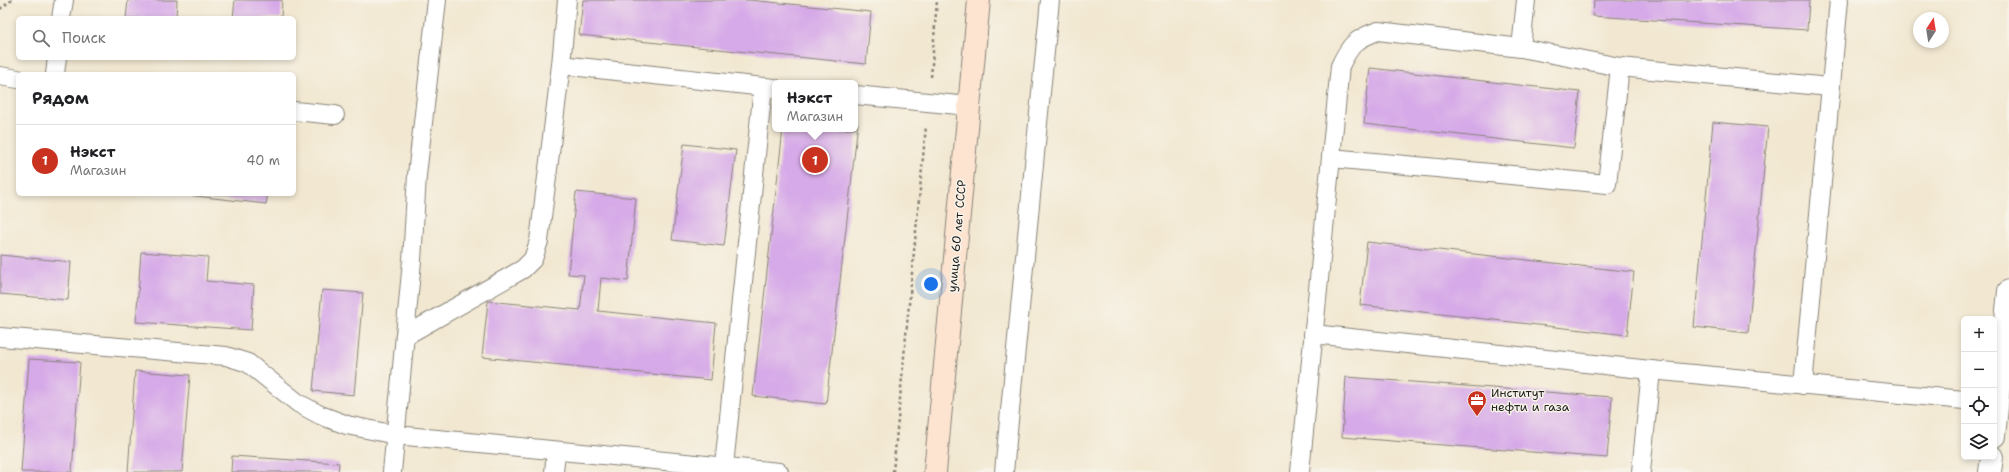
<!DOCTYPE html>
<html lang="ru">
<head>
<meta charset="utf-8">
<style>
  :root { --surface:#fff; --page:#f6f6f6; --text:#202124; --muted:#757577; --line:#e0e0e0; --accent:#c8321e }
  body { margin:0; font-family:"Shantell Sans",sans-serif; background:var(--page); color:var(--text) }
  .controls { position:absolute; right:12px; bottom:12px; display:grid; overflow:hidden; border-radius:6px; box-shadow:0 2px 6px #0003 }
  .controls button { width:36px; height:36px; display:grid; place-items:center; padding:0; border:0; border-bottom:1px solid var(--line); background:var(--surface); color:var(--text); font:20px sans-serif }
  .compass { position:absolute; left:1913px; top:12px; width:36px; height:36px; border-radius:50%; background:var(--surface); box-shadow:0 2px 6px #0003; rotate:12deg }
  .you { position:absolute; left:931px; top:284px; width:14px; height:14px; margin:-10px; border:3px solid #fff; border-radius:50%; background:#1a73e8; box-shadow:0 0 0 6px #1a73e833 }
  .badge { display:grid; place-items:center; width:26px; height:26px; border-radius:50%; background:var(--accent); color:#fff; font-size:13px; font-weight:700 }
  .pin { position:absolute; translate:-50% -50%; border:2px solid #fff; box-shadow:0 1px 4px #0006 }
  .popup { position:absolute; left:772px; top:80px; width:86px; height:52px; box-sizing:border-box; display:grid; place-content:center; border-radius:6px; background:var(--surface); filter:drop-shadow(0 1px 3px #0005); font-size:13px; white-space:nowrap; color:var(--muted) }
  .popup b { font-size:15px; color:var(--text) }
  .popup::after { content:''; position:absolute; left:50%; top:100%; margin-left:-8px; border:8px solid transparent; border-top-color:var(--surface) }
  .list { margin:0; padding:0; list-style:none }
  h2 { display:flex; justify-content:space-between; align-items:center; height:52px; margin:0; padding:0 16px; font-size:17px }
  h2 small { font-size:13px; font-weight:400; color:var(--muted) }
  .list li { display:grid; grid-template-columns:26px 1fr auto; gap:12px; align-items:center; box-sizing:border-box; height:72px; padding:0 16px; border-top:1px solid var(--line) }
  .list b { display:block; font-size:15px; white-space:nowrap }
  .list p { margin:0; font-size:13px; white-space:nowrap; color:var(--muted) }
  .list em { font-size:13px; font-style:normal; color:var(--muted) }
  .icon { flex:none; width:22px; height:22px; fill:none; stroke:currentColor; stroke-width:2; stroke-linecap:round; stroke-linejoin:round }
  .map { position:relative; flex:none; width:2009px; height:472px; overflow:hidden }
  .search { position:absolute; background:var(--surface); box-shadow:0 2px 6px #0003; left:16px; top:16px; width:280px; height:44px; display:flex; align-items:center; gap:10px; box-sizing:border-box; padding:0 14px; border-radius:6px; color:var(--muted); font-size:15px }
  .panel { position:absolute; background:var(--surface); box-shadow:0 2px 6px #0003; left:16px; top:72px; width:280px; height:124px; border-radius:6px }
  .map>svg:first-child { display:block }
</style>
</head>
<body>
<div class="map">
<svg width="2009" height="472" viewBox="0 0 2009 472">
  <rect width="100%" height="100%" fill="#f7f3e8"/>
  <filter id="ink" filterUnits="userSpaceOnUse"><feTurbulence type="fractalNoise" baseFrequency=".025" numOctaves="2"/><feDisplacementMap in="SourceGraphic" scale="8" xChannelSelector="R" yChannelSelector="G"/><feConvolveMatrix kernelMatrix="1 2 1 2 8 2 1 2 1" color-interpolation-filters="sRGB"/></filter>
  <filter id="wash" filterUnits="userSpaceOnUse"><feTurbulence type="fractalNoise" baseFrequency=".012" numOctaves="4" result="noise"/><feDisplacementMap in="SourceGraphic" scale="16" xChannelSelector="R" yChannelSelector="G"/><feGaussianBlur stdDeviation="0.9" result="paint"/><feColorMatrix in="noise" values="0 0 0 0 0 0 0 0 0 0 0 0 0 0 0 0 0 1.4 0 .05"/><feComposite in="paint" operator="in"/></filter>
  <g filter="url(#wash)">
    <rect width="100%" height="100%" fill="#f2e8d2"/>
    <g id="blocks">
      <!-- building -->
      <g fill="#d6a9e8">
        <polygon points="128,0 177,0 176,18 126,18"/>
        <polygon points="235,0 282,0 281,18 233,18"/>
        <polygon points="583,0 749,0 871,12 866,64 579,35"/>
        <polygon points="1594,0 1809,0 1807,30 1593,16"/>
        <polygon points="1370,68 1580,92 1574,148 1364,124"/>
        <polygon points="1713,122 1768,127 1748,333 1694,327"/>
        <polygon points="855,123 858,123 826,404 753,396 783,129 855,129"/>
        <polygon points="684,144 736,150 724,246 672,240"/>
        <polygon points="576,192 636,198 628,281 601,278 598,311 716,323 711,380 482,357 488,301 580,310 584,275 568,274"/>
        <polygon points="178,194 268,194 266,204"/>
        <polygon points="1367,242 1634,272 1627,335 1360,305"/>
        <polygon points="141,252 208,257 206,281 254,285 251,330 136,322"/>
        <polygon points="0,255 71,262 68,300 0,294"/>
        <polygon points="322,290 363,293 354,395 313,391"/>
        <polygon points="29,359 80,362 72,472 21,472"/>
        <polygon points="135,371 190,375 182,472 128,472"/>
        <polygon points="1346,377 1612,397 1607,458 1342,437"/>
        <polygon points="232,456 339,463 338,472 231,472"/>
      </g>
    </g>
  </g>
  <g filter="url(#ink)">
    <use href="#blocks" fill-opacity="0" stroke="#878277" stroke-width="1"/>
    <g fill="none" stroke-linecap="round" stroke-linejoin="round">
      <defs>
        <g id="lane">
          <polyline points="567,0 561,65 774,88"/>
          <polyline points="61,18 64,0"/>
          <polyline points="1521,48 1526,0"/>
          <polyline points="55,74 57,58"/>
          <polyline points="0,76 18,79"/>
          <polyline points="855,95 969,106"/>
          <polyline points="294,111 335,115"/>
          <polyline points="1331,158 1607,184 1620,67"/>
          <polyline points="1313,334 1651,370 1964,400"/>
          <polyline points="405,336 523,269 533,259 539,241 561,65"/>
          <polyline points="0,337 226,356 248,363 298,403 320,415 347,425 396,435 779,472"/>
          <polyline points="1803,385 1839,0"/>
          <polyline points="724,466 763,87"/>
          <polyline points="392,472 412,261 417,175 437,0"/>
          <polyline points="554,472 556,451"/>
          <polyline points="1004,472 1050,0"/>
          <path d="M1300,472L1340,66C1350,45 1355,39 1378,31L1521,48L1620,67L1830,87"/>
          <polyline points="1641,472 1651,370"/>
        </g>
        <g id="street">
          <polyline points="1994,436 2009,291"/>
          <polyline points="1990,472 1992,457"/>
        </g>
        <polyline id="secondary" points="935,472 979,0"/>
      </defs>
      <!-- lane casing -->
      <use href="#lane" stroke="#878277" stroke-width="20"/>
      <!-- street casing -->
      <use href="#street" stroke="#878277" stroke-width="24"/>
      <!-- secondary casing -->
      <use href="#secondary" stroke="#878277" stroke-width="24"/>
      <!-- path -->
      <g stroke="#878277" stroke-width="2.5" stroke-dasharray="3 3" stroke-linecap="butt">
        <polyline points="0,9 12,0"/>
        <polyline points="931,77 937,0"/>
        <polyline points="893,472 926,126"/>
      </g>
      <!-- lane -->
      <use href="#lane" stroke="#fff" stroke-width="18"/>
      <!-- street -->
      <use href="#street" stroke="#fff" stroke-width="22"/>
      <!-- secondary -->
      <use href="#secondary" stroke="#fde4d1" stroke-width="22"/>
    </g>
  </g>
  <!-- icons -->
  <defs>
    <symbol id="office-pin" viewBox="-11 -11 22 30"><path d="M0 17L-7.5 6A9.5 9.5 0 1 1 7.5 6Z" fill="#c8321e" stroke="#f7f3e8"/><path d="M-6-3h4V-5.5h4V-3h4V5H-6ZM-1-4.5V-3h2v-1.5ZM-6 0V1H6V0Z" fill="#fff"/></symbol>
  </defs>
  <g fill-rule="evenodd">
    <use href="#office-pin" x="1466" y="389" width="22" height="30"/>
  </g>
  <g text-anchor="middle" stroke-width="3" stroke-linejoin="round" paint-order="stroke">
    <!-- street labels -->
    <g font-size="12" fill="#1c1c1c" stroke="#f7f3e8">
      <text transform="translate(957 236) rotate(-85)" y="4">улица 60 лет СССР</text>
    </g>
    <!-- poi labels -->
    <g font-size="12" fill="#1c1c1c" stroke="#f7f3e8" text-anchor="start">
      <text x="1491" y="397">Институт<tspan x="1491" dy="14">нефти и газа</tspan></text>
    </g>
  </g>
</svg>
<div class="controls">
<button>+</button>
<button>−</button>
<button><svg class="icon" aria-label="locate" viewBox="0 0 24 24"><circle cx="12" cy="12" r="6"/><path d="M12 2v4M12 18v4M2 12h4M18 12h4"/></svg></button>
<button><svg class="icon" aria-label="layers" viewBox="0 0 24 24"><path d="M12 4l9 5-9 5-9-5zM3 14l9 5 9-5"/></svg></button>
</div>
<svg class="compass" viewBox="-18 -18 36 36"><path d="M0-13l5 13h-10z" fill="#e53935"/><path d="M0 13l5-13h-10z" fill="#757577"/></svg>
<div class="you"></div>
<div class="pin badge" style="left:815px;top:160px">1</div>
<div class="popup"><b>Нэкст</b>Магазин</div>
<div class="search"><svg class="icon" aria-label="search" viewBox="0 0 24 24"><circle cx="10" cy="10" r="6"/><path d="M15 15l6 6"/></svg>Поиск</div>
<section class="panel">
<h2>Рядом<small></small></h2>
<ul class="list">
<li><span class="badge">1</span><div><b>Нэкст</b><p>Магазин</p></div><em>40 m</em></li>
</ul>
</section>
</div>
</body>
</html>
